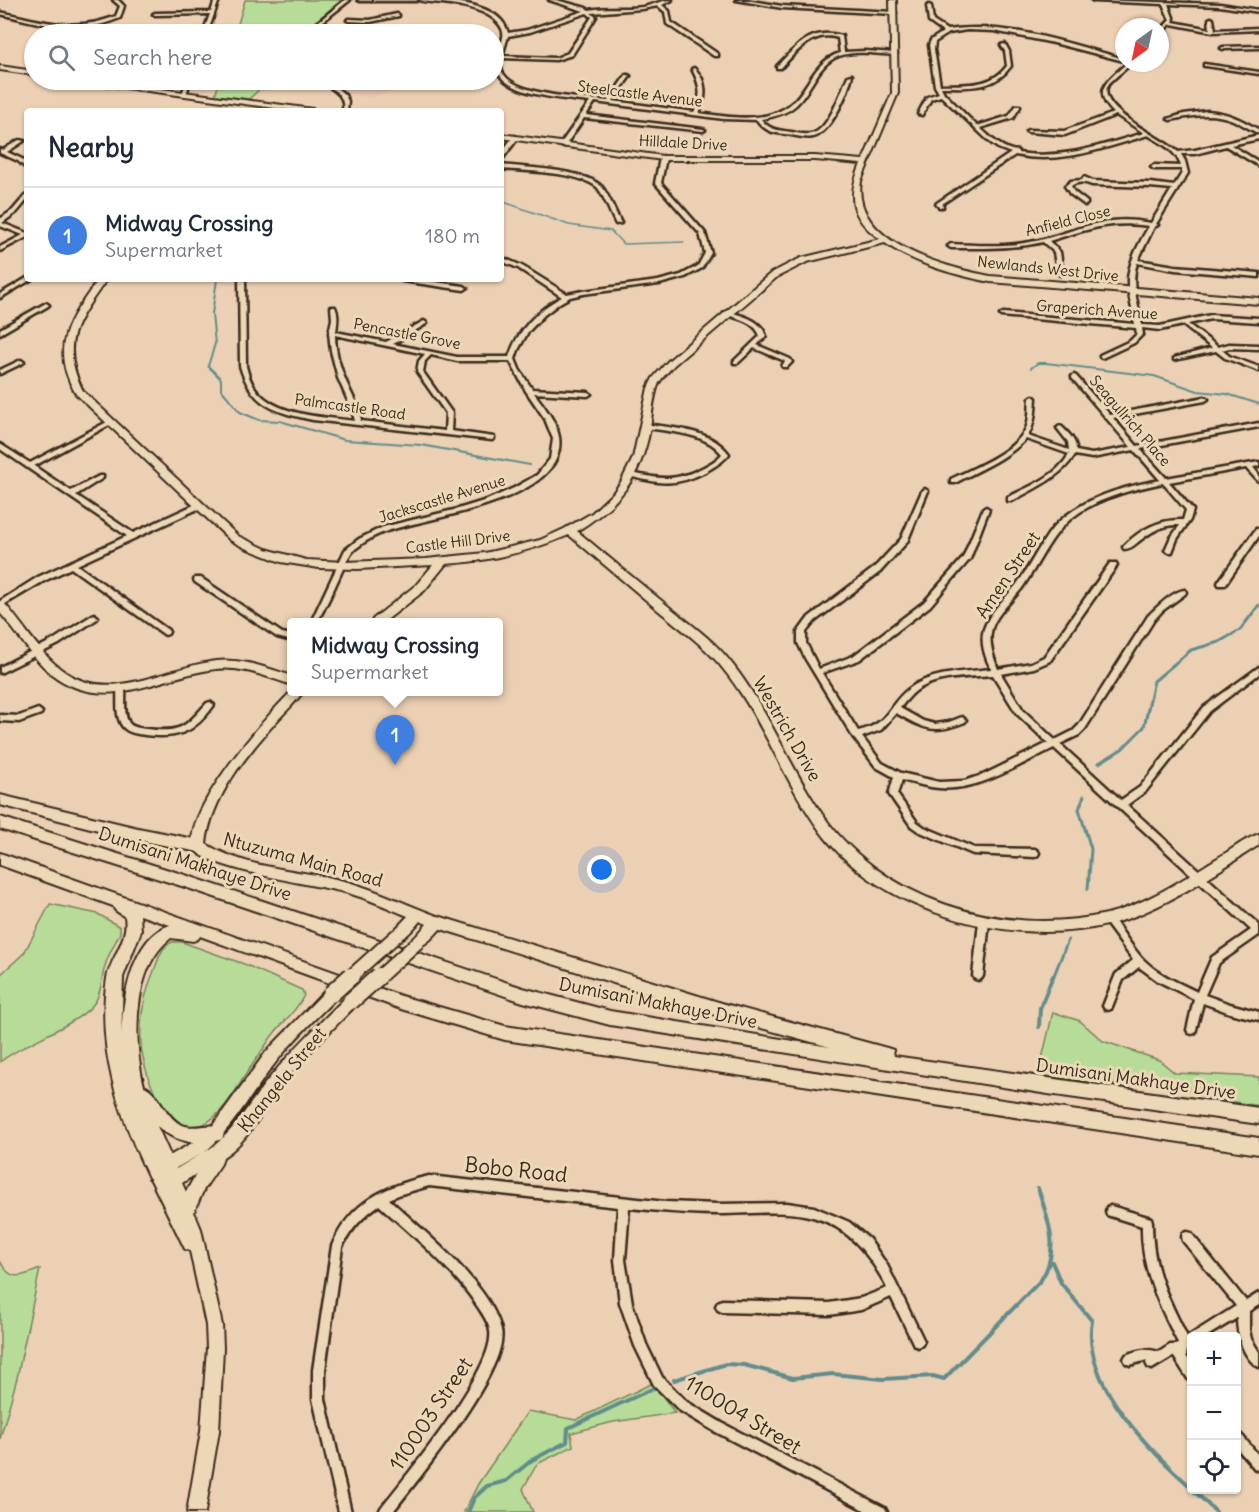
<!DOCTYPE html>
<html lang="en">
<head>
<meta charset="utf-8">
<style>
  :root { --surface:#fff; --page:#f2f2f3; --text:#1f2937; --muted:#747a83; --line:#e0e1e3; --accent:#ea580c }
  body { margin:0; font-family:Delius,sans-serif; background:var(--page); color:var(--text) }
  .controls { position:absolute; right:18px; bottom:18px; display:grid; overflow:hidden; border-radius:6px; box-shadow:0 2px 4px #0004 }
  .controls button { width:54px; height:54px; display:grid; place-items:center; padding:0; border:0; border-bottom:2px solid var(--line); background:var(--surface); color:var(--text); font:30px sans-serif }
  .compass { position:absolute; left:1115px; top:18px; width:54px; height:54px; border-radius:50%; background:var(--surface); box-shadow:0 2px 4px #0004; rotate:213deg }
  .you { position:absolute; left:602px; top:870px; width:21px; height:21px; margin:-15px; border:4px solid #fff; border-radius:50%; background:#1a73e8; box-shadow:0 0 0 9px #1a73e833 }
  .badge { display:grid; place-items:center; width:39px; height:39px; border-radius:50%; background:var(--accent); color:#fff; font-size:20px; font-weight:700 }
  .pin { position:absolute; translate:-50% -50px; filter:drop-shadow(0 2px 3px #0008) }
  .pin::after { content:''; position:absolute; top:32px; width:21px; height:18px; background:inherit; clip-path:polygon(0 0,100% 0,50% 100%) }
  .popup { position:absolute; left:287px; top:618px; width:216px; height:78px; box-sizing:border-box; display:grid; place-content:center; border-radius:6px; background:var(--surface); filter:drop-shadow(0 2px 4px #0005); font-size:20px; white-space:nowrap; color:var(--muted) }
  .popup b { font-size:22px; color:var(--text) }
  .popup::after { content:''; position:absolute; left:50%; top:100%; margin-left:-12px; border:12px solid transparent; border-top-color:var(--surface) }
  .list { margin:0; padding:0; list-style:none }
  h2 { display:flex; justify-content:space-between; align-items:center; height:78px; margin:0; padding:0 24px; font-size:26px }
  h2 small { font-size:20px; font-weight:400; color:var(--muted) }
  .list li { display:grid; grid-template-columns:39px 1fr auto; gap:18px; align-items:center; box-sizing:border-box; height:96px; padding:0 24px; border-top:2px solid var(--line) }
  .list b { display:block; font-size:22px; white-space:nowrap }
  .list p { margin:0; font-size:20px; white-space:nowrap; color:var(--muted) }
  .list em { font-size:20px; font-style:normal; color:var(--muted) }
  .icon { flex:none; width:33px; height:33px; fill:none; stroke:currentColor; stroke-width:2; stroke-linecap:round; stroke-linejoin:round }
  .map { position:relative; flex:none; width:1259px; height:1512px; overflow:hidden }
  .search { position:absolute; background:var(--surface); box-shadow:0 2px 4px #0004; left:24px; top:24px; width:480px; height:66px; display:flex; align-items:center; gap:15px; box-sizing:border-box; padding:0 21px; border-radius:33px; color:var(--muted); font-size:22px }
  .panel { position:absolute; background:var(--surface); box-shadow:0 2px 4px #0004; left:24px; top:108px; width:480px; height:174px; border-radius:6px }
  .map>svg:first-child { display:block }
</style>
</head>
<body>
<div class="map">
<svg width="1259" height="1512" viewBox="0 0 1259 1512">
  <rect width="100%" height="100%" fill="#ecd0b4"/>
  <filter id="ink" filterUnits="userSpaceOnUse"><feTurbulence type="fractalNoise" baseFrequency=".0167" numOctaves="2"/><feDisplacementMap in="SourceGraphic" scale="12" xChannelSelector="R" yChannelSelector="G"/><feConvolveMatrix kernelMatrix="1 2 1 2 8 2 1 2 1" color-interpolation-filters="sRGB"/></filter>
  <g filter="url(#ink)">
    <!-- built -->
    <polygon fill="#ebc6b2" points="329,80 428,80 371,98 349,94"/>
    <!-- green -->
    <g fill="#b6dc98" stroke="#78835b" stroke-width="1.5">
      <polygon points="245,0 342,0 300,34 235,34"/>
      <polygon points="220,80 296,80 271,89 261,88 249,99 215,95"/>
      <path d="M50,904L98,914L120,927V933C115,943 108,955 105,966C101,979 102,992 95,1002C81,1024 24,1042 0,1062V975L24,953Z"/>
      <path d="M172,942H182L244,964L302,990L304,995C298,1009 286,1019 276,1031C267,1042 259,1056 250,1068C237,1087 225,1113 204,1124C167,1144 142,1070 141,1043C139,1017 145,992 155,968C159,958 161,947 172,942Z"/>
      <polygon points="1053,1012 1080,1021 1103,1041 1159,1060 1175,1073 1259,1077 1259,1106 1216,1099 1172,1085 1144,1082 1108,1085 1043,1076 1042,1059"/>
      <path d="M0,1261C11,1282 20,1277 40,1269L17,1378L0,1439Z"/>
      <polygon points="653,1383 675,1413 613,1422 571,1433 573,1446 537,1464 523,1489 533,1512 464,1512 478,1484 528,1411 576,1420"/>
    </g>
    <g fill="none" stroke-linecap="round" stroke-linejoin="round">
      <!-- stream-far3 -->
      <polyline stroke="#628c8b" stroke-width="1.5" points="501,201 569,225 611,231 623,244 684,242"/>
      <!-- stream-far2 -->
      <g stroke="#628c8b" stroke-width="2">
        <polyline points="217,279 212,314 215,344 208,366 221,379 221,389 240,412 259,420 280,421 345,440 421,445 530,465"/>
        <polyline points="1031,368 1038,363 1046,363 1154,376 1198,391 1227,394 1259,404"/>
      </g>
      <!-- stream-far1 -->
      <g stroke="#628c8b" stroke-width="3">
        <polyline points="1099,763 1122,749 1144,727 1154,681 1191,650 1219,642 1240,630 1259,605"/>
        <polyline points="1084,796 1079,809 1091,849 1088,889"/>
        <polyline points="1053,978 1068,940"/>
      </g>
      <!-- stream -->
      <g stroke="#628c8b" stroke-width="4">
        <polyline points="1039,1027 1040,1008 1053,976"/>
        <path d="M1052,1262L1061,1283L1092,1321C1081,1383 1150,1451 1192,1488"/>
        <path d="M674,1380L726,1364L744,1365L793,1378L833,1374L883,1379L933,1376L944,1379L1041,1280C1061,1249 1048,1220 1038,1188"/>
        <polyline points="1193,1490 1216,1512"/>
        <polyline points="468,1512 474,1498 487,1486 506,1481 532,1460 567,1442 568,1428 654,1388"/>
      </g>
      <defs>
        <g id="street">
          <path d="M113,0H118L124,6L120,18C77,36 43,24 0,14V12C41,21 75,33 116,16L120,6Z"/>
          <polygon points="215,0 219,0 207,34 170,34 172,33 203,33 210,14 155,15 153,14 155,13 211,12"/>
          <polygon points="345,0 350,0 307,34 303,34"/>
          <polygon points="358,0 418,0 416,1 360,1"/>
          <path d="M419,0C443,0 490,2 504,24C506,27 507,30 508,33L527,30L584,11L549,0H556L586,8L589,10C607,7 625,9 643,7C653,5 662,0 672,0L662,5L669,11L671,22L718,54V56H714L667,24L665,12L658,6L642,9L591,13L596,17L572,55L556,60L501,58C500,65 500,71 505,76C521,96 584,98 608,101L626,75H628L630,76L613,101L694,112C703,96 700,84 692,69L694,68C707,80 707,97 699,113C728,117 769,125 793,102C798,97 803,90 807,84C815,71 824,58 840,53L838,38C813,30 796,52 781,68H777V66C797,46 811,27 842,36L844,52L865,51L895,53L897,54L895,55C877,54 856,50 839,56C817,64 812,90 796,105C786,114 774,117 761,119C769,130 778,130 791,132C798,133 807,136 814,133C830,127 841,91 848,76L852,75C849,91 831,133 813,137C804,139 794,135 785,134C772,133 764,130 757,120L724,119L595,102L586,115L703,129L705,130L703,131L584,118L565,146L563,147L560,145L590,102C567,99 493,96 496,61C497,44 513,35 494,19C480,8 459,5 442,3C434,2 426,2 419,0ZM587,13L592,17L568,53L556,58L502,56L508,36L530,32Z"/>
          <polygon points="736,0 746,0 782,6 894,12 896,13 894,14 782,8"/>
          <polygon points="1092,0 1220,4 1259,10 1259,12 1220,6 1168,4 1174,20 1173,22 1210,29 1209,19 1211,18 1213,19 1215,30 1259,28 1259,30 1213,32 1171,24 1160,35 1160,31 1170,20 1163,4 1094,1"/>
          <path d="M929,5L931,6L933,21L947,30C1006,21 1067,43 1124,59V61L1054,43L994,31L967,30L949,33L935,42L934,50L940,85C964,84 991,88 1007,66L1005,51L1001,45L1005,44L1009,51L1011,66C993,91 968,87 941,87L944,93L977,126L1009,116L1016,106H1020V107L1013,118L980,128C991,138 1003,150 1018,151V153C1063,160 1102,145 1144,133L1116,115L1065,135L1028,132L1026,131L1028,130L1064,131L1114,113C1090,90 1110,79 1127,63H1132C1127,68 1111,80 1108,85C1095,110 1164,138 1178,152L1195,150L1259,135V139L1231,145L1259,162V166L1226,146L1195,154H1181L1185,161L1188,173L1156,224L1158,225L1154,227L1138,260L1175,266L1259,273V277L1175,270L1137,263C1130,283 1138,304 1142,325L1160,326L1211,315L1259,318V322L1211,319L1188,324L1218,347L1229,344L1259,345V349L1229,348L1222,350L1229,356L1259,367V371L1225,358L1216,351L1174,360V358L1212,348L1183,325L1160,330L1142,328L1143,334L1134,343L1102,358L1100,357V355L1130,341L1137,334L1136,328L1001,316L1000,315L1003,313L1135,324C1133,309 1127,293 1128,278C1130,259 1140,242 1149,226C1110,220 1085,230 1049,241L1060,252L1063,273L1060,275L1057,273L1054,252L1043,242C1013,249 982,248 951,248L948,246L951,244C977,245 1004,247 1030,242C1055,238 1079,226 1105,222C1121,219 1136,220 1151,223L1172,189L1150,187L1092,185C1085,182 1077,181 1071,186L1074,192L1087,202V204L1085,205L1070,194L1065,186L1071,181L1082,180L1084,177L1093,181L1150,183L1174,186L1182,173V169H1154L1151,167L1154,165L1181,166C1176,150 1161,143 1148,135C1104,148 1061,165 1015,155L942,204L943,207H939L936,204L937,203L1011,153L998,148L991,143L941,96L931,99L922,115L918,114L927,97L939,93L935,86L929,45L931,40L943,32L929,22L927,6Z"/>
          <polygon points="397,14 399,15 399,16 370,22 349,21 347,20 349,19 370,20"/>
          <polygon points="1259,46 1259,48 1223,49 1221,48 1223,47"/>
          <polygon points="1204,64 1259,72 1259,74 1206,66 1204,66"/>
          <polygon points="187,80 191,80 186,94 184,95 182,94"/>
          <path d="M320,80H324L337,88L345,95L348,101L347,111H343C346,93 331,89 320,80Z"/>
          <path d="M1207,111C1227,112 1242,120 1259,130V134C1250,129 1242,124 1233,120C1212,111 1191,116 1170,120L1168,119L1184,114Z"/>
          <polygon points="515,136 518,138 503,158 501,159 501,153 513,137"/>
          <polygon points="19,140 24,141 7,152 22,159 27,164 27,169 18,161 0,153 0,149 3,150"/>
          <path d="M663,156L666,158L661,183L705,233L711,253L702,268L685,277L659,284L583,294L570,297L561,302L544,315L528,332L518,350L515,359L519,369L532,389L588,392L591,394L588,396L534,393C544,406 556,421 559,437C569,501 428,517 387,531C375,535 364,542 355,549C348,555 345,565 341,573C334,589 326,606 317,622H311L345,550L359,539L383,527L458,509L487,500L514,488L537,475L550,459L553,439L545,419L526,391L510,361H457L431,355L425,361L423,372L452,413L451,431L494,437V439L492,440L313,420C275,412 252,406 240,366L239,279H245L246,366C248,374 250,381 255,388C274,416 324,417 355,421L352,410L338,378L331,351L329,333L332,319L331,307H335C339,315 337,323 336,332L386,342L424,321L427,323L426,324L393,344L457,357H509C517,331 538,309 562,297L518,268L501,261V257L522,266L567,294L583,291L658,281L681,275L698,266L705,253L700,234L655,183L660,158ZM335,335L425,354L419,361L417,372L446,413L445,431L361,421C360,408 353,398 348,386C341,371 335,352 335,335Z"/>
          <path d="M501,165C525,168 584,169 601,186C607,191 616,214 621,223L616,224C611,215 603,193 597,187C579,172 524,171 501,169Z"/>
          <polygon points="27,195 27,200 17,212 2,223 27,233 27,237 0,251 0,247 23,235 0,226 0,219 13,210 25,196"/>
          <polygon points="27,278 27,279 32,279 0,298 0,294"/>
          <polygon points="399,279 414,279 464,286 467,288 464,290 402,281"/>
          <polygon points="46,303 49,305 48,306 0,334 0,329"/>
          <path d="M727,311C742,316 761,319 766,336L757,345L790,359L792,362L787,367H783L782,366L785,361L754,348L738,363H734V361L760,336C755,321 738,319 725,314L724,313Z"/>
          <polygon points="21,360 24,362 23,363 0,374 0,370"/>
          <path d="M1074,375L1076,376L1110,415L1205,397L1208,399L1205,401L1113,418L1137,446L1259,423V427L1140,449L1166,478L1259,462V466L1253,467L1259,475V481L1257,480L1246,468L1169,482L1193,510L1190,520L1177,539L1172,552H1169L1165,550L1170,539L1180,525C1165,524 1153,530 1142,539C1136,543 1132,549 1124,549L1123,547C1139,530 1159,519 1183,520L1186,510L1163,483C1135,489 1104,496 1080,512C1051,531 1042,560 1022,588C1012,601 997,613 992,628C988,642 993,656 998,669L1031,663L1044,657L1110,563H1116L1117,565L1116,567L1050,661L1034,668L1001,674L1023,710L1055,740L1073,731L1079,725L1148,616C1156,608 1174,590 1185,590L1186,592L1185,594L1162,611L1154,620L1085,729L1079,735L1060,744L1121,800L1140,787L1204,707L1259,667V674L1210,711L1146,791L1127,805L1259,925V935L1219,963L1205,995L1230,1004L1259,1012V1020L1230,1013L1203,1003L1195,1033L1192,1034L1189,1033L1187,1030L1194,999L1158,981L1139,967L1123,980L1111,1009L1108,1010L1105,1009L1103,1006L1116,974L1133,960L1105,922L1103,919L1105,916L1108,915L1111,916C1121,929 1129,943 1140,956C1155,973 1177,982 1197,992L1212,957L1251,930L1054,748C1020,764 978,792 939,788C927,787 914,783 902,780L897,794L917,822L924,827L974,848L1035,849L1038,851L1039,853L1038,855L1035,857L973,854L918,831L911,826L889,794L894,777L876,767L853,737L805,658L798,643V632L809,617L874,568L901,539L922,491L925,489L928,491L907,542L880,572L815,621L806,632V643L819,669L853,656L924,602L963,558L983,509L986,507L989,509L970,559L930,606L859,660L822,673L858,731C891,724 887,704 910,688C932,672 965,672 991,669C985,657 980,642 984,629C990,611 1006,598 1017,584C1030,566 1039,546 1052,529C1078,499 1122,487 1160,480L1134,450L1092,458L1075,455C1060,478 1035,488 1012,501H1008V497C1028,487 1058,476 1069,454L1026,439C1007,459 979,470 955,483H951V479C973,468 1018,451 1027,426C1030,417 1029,407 1030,398L1033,396L1036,398C1035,412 1035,423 1028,436L1069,450L1068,442L1057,428L1060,426L1062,427C1069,434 1077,441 1076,451L1092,454L1131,447L1072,378V376ZM993,675L1017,714L1048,743L985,774L964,781L939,782L901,773L882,763L862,737L881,730L896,713C925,729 933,735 965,722L966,720L962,717L949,722L935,724L923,721L900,708C905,702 910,695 917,690C938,676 969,677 993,675Z"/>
          <polygon points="109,421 111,422 111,424 34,466 71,491 99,476 103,476 103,478 76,495 133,533 196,504 200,504 200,508 77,565 168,630 169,632 168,634 165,635 71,568 44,581 0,607 0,601 38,577 127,536 0,449 0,444 30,463"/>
          <path d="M644,424C672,428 711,429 729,454C723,462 715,466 707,471C676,487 661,484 629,476L628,475L631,473C661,479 674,482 702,468C710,464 717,460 722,454C706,432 667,432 642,427V425Z"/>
          <polygon points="1256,529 1259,529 1259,536 1225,585 1219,585 1218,583 1219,581"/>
          <polygon points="195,578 201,578 282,633 292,635 292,641 277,637 195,582 194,580"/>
          <polygon points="94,614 98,617 97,619 59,644 0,673 0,667 53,640"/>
          <path d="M121,687L125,690C126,700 123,714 129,723C133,728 140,728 146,729C181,733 184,728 207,703L210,702L214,705C194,733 178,739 145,735C138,734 128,733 123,727C115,717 118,702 117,690Z"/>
          <polygon points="38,709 42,712 41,714 19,722 0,721 0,715 19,716"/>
          <polygon points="984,918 987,919 989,922 983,976 981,979 978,980 975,979 973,976 979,922 981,919"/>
          <path d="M429,1176L666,1202L717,1204L787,1203L814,1207L849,1222L869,1239L887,1265L922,1337L924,1341L922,1345L918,1347L914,1345L891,1297L861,1310L829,1315L722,1312L718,1310L716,1306L718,1302L722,1300L829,1303L861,1298L887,1288C871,1256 849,1227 813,1217C784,1209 751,1214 721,1214C690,1214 659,1211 629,1208L625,1260L632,1303L646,1344L662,1377L687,1402L722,1423L885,1508L887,1512H868L714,1431L679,1410L654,1385L635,1346L620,1303L615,1260L618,1207L429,1186L401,1194L389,1199C422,1230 492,1286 501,1330C510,1369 418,1479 393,1512H379L381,1508C406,1476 496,1369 490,1331C489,1324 484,1316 480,1310C454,1269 415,1238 379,1205C363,1216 351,1229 342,1247L325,1370V1399L351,1512H339L313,1399V1370L332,1246C350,1202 385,1186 429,1176Z"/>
          <path d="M1111,1206L1151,1218L1152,1222C1152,1270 1167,1295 1187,1337L1236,1306L1183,1241L1182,1237L1183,1233L1187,1232L1191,1233L1246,1301L1259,1293V1305L1249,1311V1330L1251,1339L1259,1352V1367C1243,1359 1237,1334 1237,1318L1207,1336H1192V1347L1187,1350L1186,1356L1192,1364V1381L1188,1379L1174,1357H1172L1152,1369L1148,1367L1146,1363L1147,1360L1130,1365L1126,1363L1124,1359L1126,1355C1139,1350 1145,1348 1159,1352L1170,1345H1177L1178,1343C1159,1304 1141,1270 1142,1226L1107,1215L1106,1211L1107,1207Z"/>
          <polygon points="1236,1431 1240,1433 1259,1456 1259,1471 1255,1469 1236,1447"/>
        </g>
        <g id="secondary">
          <path d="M890,0H896L898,93L861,181C851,243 944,267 990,276L1259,298V304L990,282C952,274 917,265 885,243L807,262L777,277L674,365C669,371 663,376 659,383C653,396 652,414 650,429C640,479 620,504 577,531C607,556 637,581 668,606C689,623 712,639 729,660C766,705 786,760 818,808C878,900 1001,938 1107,914C1146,904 1182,880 1216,859C1230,851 1244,839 1259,834V845C1211,875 1163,911 1107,925C1011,948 880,913 820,831C782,779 762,715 720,665C702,644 680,628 659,611C629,586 599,560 569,535C529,552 489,561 446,564L424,591L384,622H372L373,619L416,585L433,565L358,569L319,568L281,562L245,548L230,540L76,394C48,347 70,318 99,279H107C79,319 58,341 83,391L238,536L266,549L306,560L345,562L426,559L485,553L540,540L564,529L592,513L613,493L621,482L633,458L648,388L653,378L668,361L771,273L801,258L880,239C850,218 847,196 861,164L815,160H663L501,138V134L663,156H815L863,160L892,93Z"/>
          <polygon points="0,66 34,71 34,75 0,70"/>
          <polygon points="78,80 93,80 313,109 317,111 297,111 81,82"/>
          <path d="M0,602L4,603C24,625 40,655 65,672C112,704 166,667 216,661C242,658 267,668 292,676V685C267,677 243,666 216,669C162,675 109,713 57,678C34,662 19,634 0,613Z"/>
          <path d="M292,691L303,692C295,703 284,713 275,723C245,757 211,798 206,844C248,870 301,869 348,882C380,891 411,907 443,918L445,922L443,926C435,934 425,949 413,946L411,942L427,924L420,921C413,929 403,943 392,939L390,935L408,916C388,908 369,899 348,893C325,886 198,869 193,846C184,810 266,716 292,691Z"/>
          <path d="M331,988L336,990L338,994L336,998C315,1019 294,1039 276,1062C252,1092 234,1127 205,1152C236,1133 249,1102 272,1075C295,1047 321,1022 346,997L351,995L356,997L358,1001L356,1005C330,1032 303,1057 281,1086C262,1110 249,1141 223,1157L221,1164L204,1189L194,1212L201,1229L222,1325L223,1348L219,1431L205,1512H187L201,1431L207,1348L206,1325L190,1251L185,1249L147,1172L150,1167L194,1142L211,1128L266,1052L326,990ZM203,1153L176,1169V1168ZM196,1174L186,1192L182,1183Z"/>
        </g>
        <g id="primary">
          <polygon points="0,795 138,828 199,840 204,842 206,846 204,850 199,852 138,840 0,805"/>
          <polygon points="0,817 188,876 523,988 610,1011 830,1047 725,1018 438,928 433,926 431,922 433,918 438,916 725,1004 887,1048 893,1050 894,1056 1259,1108 1259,1124 1048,1094 610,1025 523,1002 188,888 0,829"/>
          <path d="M0,853L401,996L505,1026L1259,1138V1154L505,1040L401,1009L200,936L198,939L193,941L171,938C132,967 133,1043 144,1086C159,1092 164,1115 180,1124C193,1131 209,1122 222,1127L224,1133L222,1139C200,1147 174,1142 157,1126L175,1166L173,1172L167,1174L163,1173L161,1178L155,1180L149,1178C119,1114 96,1050 107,978C111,957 129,939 125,917L115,910L113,906L0,865ZM140,915L170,925C130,938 122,1004 121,1041L123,977L141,931Z"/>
        </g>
      </defs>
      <!-- street casing -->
      <use href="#street" stroke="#3b2a1e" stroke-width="5"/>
      <!-- secondary casing -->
      <use href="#secondary" stroke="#3b2a1e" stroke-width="4"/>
      <!-- primary casing -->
      <use href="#primary" stroke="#3b2a1e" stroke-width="4"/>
      <!-- street -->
      <use href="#street" fill="#ecd8b6" fill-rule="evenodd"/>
      <!-- secondary -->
      <use href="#secondary" fill="#ecd8b6" fill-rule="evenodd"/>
      <!-- primary -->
      <use href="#primary" fill="#ecd8b6" fill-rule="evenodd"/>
      <defs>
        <g id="secondary-bridge-far1">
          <polyline points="349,978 397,935"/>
          <polyline points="378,978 418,942"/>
        </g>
        <g id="secondary-bridge">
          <polyline points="331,994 351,976"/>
          <polyline points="351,1001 379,976"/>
        </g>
      </defs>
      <!-- secondary-bridge-far1 casing -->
      <use href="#secondary-bridge-far1" stroke="#3b2a1e" stroke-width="16" stroke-linecap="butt"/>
      <!-- secondary-bridge casing -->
      <use href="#secondary-bridge" stroke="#3b2a1e" stroke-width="20" stroke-linecap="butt"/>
      <!-- secondary-bridge-far1 -->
      <use href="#secondary-bridge-far1" stroke="#ecd8b6" stroke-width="12"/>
      <!-- secondary-bridge -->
      <use href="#secondary-bridge" stroke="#ecd8b6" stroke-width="16"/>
    </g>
  </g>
  <g text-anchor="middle" stroke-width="6" stroke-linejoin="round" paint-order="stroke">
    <!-- far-street labels -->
    <g font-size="15" fill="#3b2a1e" stroke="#ecd8b6">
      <text transform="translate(640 94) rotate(7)" y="5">Steelcastle Avenue</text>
      <text transform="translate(683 143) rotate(3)" y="5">Hilldale Drive</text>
      <text transform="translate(1068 221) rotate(-14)" y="5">Anfield Close</text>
      <text transform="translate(1048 269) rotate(6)" y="5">Newlands West Drive</text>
      <text transform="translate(1097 310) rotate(4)" y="5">Graperich Avenue</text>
      <text transform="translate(407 334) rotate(11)" y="5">Pencastle Grove</text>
      <text transform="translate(350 407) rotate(8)" y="5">Palmcastle Road</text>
      <text transform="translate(1130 421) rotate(49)" y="5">Seagullrich Place</text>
      <text transform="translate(442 499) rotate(-17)" y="5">Jackscastle Avenue</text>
      <text transform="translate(458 542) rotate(-7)" y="5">Castle Hill Drive</text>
    </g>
    <!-- street labels -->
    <g font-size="18" fill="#3b2a1e" stroke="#ecd8b6">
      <text transform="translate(1008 575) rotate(-56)" y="6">Amen Street</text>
      <text transform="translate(787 729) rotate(60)" y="6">Westrich Drive</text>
      <text transform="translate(303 860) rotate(15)" y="6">Ntuzuma Main Road</text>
      <text transform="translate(195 864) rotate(18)" y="6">Dumisani Makhaye Drive</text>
      <text transform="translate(658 1003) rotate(11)" y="6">Dumisani Makhaye Drive</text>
      <text transform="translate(1136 1079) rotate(8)" y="6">Dumisani Makhaye Drive</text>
      <text transform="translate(282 1080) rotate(-51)" y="6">Khangela Street</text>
    </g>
    <!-- near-street labels -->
    <g font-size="21" fill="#3b2a1e" stroke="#ecd8b6">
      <text transform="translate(516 1170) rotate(6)" y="7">Bobo Road</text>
      <text transform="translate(431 1414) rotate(-56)" y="7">110003 Street</text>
      <text transform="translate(743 1415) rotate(31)" y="7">110004 Street</text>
    </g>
  </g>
</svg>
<div class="controls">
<button>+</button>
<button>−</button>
<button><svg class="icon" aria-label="locate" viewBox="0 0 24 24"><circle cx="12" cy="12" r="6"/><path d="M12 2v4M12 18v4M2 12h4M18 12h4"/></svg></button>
</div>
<svg class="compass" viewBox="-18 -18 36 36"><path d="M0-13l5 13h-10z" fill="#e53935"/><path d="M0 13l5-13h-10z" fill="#747a83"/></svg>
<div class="you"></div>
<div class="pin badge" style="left:395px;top:765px;background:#3f7fe0">1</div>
<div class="popup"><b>Midway Crossing</b>Supermarket</div>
<div class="search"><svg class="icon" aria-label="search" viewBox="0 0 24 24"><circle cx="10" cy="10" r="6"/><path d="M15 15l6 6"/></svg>Search here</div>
<section class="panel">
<h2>Nearby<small></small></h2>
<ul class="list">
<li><span class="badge" style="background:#3f7fe0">1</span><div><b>Midway Crossing</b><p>Supermarket</p></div><em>180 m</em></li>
</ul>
</section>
</div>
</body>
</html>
